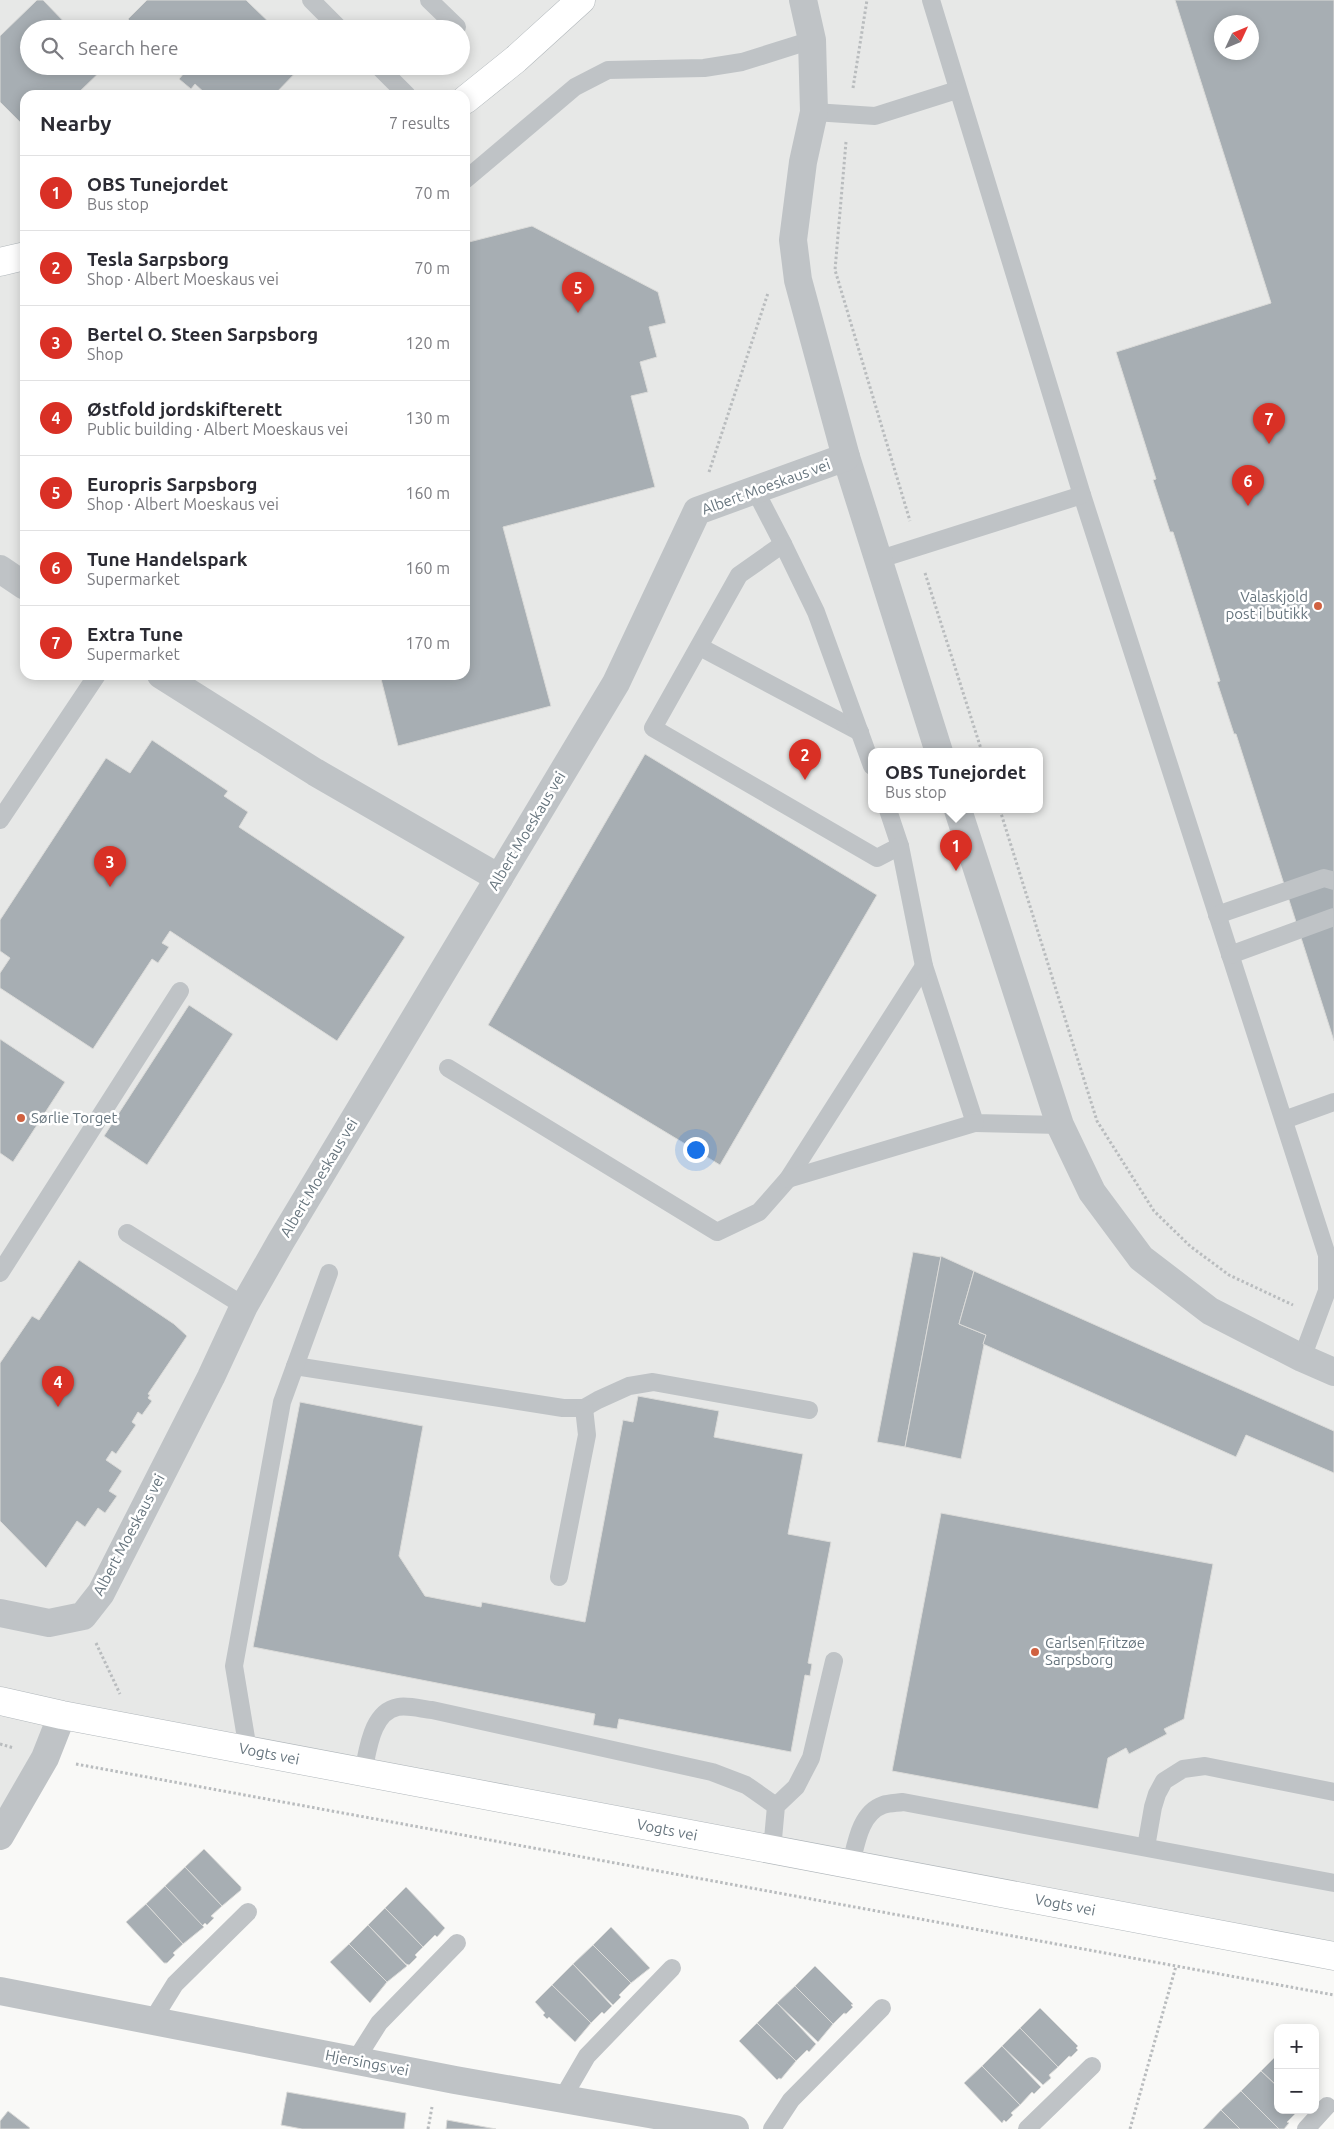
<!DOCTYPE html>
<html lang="en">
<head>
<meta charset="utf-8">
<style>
  :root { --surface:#fff; --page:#f2f2f3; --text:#2b2b33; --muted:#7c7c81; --line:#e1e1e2; --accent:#d93025 }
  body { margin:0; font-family:Ubuntu,sans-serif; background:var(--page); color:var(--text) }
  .controls { position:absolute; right:15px; bottom:15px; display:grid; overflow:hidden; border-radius:10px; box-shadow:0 2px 12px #0003 }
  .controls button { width:45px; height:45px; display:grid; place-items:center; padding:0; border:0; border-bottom:1px solid var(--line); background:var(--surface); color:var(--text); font:25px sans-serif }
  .compass { position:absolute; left:1214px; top:15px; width:45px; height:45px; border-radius:50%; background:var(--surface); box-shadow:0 2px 12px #0003; rotate:46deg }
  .you { position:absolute; left:695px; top:1149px; width:18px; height:18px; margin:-12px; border:4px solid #fff; border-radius:50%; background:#1a73e8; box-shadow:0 0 0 8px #1a73e833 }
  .badge { display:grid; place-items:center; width:32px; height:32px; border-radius:50%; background:var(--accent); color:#fff; font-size:16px; font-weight:700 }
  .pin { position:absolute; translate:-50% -41px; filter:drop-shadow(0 1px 2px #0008) }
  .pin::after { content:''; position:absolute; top:26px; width:18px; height:15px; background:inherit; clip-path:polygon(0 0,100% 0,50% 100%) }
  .popup { position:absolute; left:868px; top:748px; width:175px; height:65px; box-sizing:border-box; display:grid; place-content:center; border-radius:10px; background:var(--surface); filter:drop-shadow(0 1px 4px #0005); font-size:16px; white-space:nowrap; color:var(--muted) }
  .popup b { font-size:19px; color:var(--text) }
  .popup::after { content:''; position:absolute; left:50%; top:100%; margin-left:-10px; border:10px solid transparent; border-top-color:var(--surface) }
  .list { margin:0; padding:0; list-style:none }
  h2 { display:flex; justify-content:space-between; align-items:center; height:65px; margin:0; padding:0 20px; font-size:21px }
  h2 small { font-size:16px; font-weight:400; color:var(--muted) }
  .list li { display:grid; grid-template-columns:32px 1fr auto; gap:15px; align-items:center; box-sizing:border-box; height:75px; padding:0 20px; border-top:1px solid var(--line) }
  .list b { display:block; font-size:19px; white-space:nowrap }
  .list p { margin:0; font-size:16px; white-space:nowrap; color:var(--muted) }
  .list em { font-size:16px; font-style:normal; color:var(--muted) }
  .icon { flex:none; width:28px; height:28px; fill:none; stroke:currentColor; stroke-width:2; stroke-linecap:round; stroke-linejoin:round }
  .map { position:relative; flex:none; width:1334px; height:2129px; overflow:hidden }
  .search { position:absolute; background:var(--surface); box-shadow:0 2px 12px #0003; left:20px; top:20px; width:450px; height:55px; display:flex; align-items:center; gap:12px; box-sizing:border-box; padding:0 18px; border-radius:28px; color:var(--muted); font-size:19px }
  .panel { position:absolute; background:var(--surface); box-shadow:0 2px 12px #0003; left:20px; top:90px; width:450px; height:590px; border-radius:15px }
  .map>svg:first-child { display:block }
</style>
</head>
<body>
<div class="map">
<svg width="1334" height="2129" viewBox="0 0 1334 2129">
  <rect width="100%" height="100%" fill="#f9f9f7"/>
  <!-- built -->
  <path fill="#e7e8e7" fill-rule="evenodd" d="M0,0H1334V1956L63,1715L0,1836ZM1222,22H1252V52H1222ZM29,29H461V66H29ZM25,95H465V675H25ZM872,752H1040V810H872Z"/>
  <!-- building -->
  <g fill="#a7aeb3" stroke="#dbdbd9" fill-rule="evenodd">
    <polygon points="37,0 43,0 71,29 29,29 29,66 106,66 76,95 25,95 25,127 0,102 0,36"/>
    <polygon points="147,0 246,0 276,29 138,29 128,19"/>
    <path d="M1175,0H1334V1041L1236,734H1234L1217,682L1220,681L1173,532H1170L1153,480L1156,479L1116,352L1271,303ZM1222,22H1252V52H1222Z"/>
    <polygon points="177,66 302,66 274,95 207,95 195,84 191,89 179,79 184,73"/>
    <polygon points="532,226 658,292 666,323 649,327 657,357 640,362 648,392 631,396 655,487 503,527 551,706 398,746 380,675 465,675 465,243"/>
    <polygon points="152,740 228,791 224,796 248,812 239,827 405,937 337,1041 170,931 162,943 169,947 158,963 152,959 93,1049 0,988 0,973 10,958 0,951 0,920 106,758 130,773"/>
    <polygon points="645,754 877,895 720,1165 488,1025"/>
    <polygon points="189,1005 233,1034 147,1165 104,1136"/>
    <polygon points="0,1039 65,1082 13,1162 0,1153"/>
    <polygon points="913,1252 941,1257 905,1447 877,1442"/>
    <polygon points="941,1256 974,1271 959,1324 986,1335 961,1459 905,1447"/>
    <polygon points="79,1260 174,1324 187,1336 148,1394 150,1395 148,1398 152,1401 142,1415 138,1412 132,1422 136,1425 116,1454 112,1451 106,1460 122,1471 109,1491 117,1496 105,1513 98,1508 85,1527 77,1521 46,1568 0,1521 0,1363 32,1316 39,1320"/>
    <polygon points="974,1271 1334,1431 1334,1473 1246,1435 1236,1457 983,1344 986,1335 959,1324"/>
    <polygon points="638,1396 719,1411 714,1437 803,1454 788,1534 831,1542 808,1663 812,1664 810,1676 805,1675 791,1752 619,1719 617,1729 593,1725 595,1714 253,1647 300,1402 423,1426 399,1556 425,1596 481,1607 482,1602 585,1622 623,1420 633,1422"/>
    <polygon points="941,1513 1213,1564 1184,1719 1164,1729 1167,1734 1129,1754 1126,1748 1108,1758 1098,1809 892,1771"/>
    <polygon points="204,1849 241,1887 241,1890 222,1906 185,1867"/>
    <polygon points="185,1867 222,1906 211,1916 214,1918 207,1925 205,1923 202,1926 165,1886"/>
    <polygon points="165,1886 204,1927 183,1944 146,1904"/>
    <polygon points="406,1887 445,1928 437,1937 435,1935 423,1947 385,1908"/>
    <polygon points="146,1904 183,1944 173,1953 175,1955 167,1963 164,1963 126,1922"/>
    <polygon points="385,1908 423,1947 415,1955 417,1957 409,1965 406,1964 368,1925"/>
    <polygon points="368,1925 407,1966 387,1982 349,1944"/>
    <polygon points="611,1927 650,1968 631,1983 593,1945"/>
    <polygon points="349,1944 387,1982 370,2003 330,1962"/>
    <polygon points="593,1945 631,1983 619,1995 621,1997 613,2005 573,1964"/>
    <polygon points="573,1964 612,2006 604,2014 602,2012 591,2023 552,1985"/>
    <polygon points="815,1966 853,2004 851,2005 853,2007 846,2014 844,2013 833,2024 795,1986"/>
    <polygon points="552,1985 591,2023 575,2042 549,2017 547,2019 543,2015 545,2013 535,2002"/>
    <polygon points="795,1986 833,2024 818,2042 777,2003"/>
    <polygon points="777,2003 816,2044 809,2052 807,2050 796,2061 757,2023"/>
    <polygon points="1040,2008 1078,2046 1076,2048 1078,2050 1071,2057 1069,2056 1058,2067 1020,2028"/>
    <polygon points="757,2023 796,2061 781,2079 779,2078 777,2080 739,2041"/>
    <polygon points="1020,2028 1058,2067 1049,2075 1051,2078 1043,2085 1002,2046"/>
    <polygon points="1002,2046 1041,2087 1034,2094 1032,2092 1020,2105 982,2066"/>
    <polygon points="1278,2054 1278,2087 1261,2071"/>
    <polygon points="982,2066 1020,2105 1011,2113 1013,2115 1006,2122 1004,2120 1002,2123 964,2083"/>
    <polygon points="1261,2071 1278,2087 1278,2110 1299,2110 1287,2122 1289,2123 1284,2129 1279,2129 1241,2091"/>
    <polygon points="1241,2091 1279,2129 1240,2129 1221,2110"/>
    <polygon points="287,2092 406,2113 404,2129 302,2129 281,2125"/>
    <polygon points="1221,2110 1240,2129 1203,2129"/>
    <polygon points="8,2111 30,2128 29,2129 0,2129 0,2121"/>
    <polygon points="447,2120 496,2129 446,2129"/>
  </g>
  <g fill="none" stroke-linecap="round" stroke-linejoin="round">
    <defs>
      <g id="secondary">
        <polyline points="465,100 516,59 581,0"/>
        <polyline points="0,262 25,256"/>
        <polyline points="0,1701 62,1715 1334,1956"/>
      </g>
    </defs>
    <!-- secondary casing -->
    <use href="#secondary" stroke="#b1b7bb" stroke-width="29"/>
    <!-- path -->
    <g stroke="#b9bcbe" stroke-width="3" stroke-dasharray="2.5 2.5" stroke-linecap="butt">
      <polyline points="853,88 867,0"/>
      <polyline points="846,142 835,270 910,521"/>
      <polyline points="709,472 768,293"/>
      <polyline points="925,573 982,752"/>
      <polyline points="1000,810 1097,1121 1154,1211 1190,1246 1229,1275 1293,1305"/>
      <polyline points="96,1643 120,1694"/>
      <polyline points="0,1744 14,1748"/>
      <polyline points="76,1764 1334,1995"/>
      <polyline points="428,2129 432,2107"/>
      <polyline points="1130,2129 1176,1966"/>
    </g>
    <!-- lane -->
    <g stroke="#bfc3c6" stroke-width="18">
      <polyline points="311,0 340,29"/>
      <polyline points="429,0 457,27"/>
      <polyline points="931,0 1082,495 1327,1255 1327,1291 1302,1358"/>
      <polyline points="378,66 407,95"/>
      <polyline points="814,112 875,116 957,90"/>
      <polyline points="465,180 575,87 608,70 704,68 742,62 812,40"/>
      <polyline points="755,490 783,544"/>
      <polyline points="877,560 1082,495"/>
      <polyline points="700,647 860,732"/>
      <polyline points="872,766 816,612 783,544 739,575 653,728 877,858 900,846 888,810"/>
      <polyline points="0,820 97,675"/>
      <polyline points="900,846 924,966 975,1123 1060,1125"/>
      <polyline points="1217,915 1324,878 1334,881"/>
      <polyline points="1230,955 1334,917"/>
      <polyline points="448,1068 717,1232 759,1212 788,1179 924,966"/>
      <polyline points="1284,1120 1334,1102"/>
      <polyline points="788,1179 975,1123"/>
      <polyline points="127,1233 244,1306"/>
      <polyline points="0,1273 180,991"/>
      <polyline points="295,1366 563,1408 584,1408 598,1400 629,1386 653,1382 809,1410"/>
      <polyline points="559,1577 587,1435 584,1408"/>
      <polyline points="248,1750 234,1666 282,1402 329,1273"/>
      <path d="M363,1772C368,1751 371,1712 398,1707C408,1705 422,1709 432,1710L712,1772L746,1785L776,1806"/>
      <polyline points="1146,1847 1153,1807 1157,1794 1164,1781 1183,1769 1205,1766 1334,1792"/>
      <polyline points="772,1850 776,1806 796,1787 811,1758 834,1661"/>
      <path d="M851,1864C856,1844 860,1813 883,1805C889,1803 897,1803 903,1802L1334,1883"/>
      <polyline points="152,2021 175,1984 248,1912"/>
      <polyline points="355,2061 379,2023 457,1943"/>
      <polyline points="562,2099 587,2056 672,1968"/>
      <polyline points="772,2129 791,2100 882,2008"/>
      <polyline points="1027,2129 1092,2066"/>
      <polyline points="1306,2129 1327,2106"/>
    </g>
    <!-- street -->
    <g stroke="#bfc3c6" stroke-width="28">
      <polyline points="846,457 939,752"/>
      <polyline points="0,569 25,586"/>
      <polyline points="161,675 315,772 499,878"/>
      <polyline points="958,810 1060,1125 1092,1192 1141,1258 1210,1311 1302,1358 1334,1372"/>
      <polyline points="0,1613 49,1623 83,1616 101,1593 211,1377 244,1306 281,1241 616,683 697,511 846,457 798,280 793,240 803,162 814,112 812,40 803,0"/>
      <polyline points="0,1836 45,1758 62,1715"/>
      <polyline points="0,1991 455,2080 735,2129"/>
    </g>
    <!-- secondary -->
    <use href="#secondary" stroke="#fff" stroke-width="28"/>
  </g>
  <!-- markers -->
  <g fill="#d06140" stroke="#fff" stroke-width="2">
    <circle cx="1318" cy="606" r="5"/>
    <circle cx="21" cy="1118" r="5"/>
    <circle cx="1035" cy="1652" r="5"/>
  </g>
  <g text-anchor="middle" stroke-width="5" stroke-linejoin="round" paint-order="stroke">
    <!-- street labels -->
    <g font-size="15" fill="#67757e" stroke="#fff">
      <text transform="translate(766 487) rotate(-20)" y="5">Albert Moeskaus vei</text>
      <text transform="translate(527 831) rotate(-59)" y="5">Albert Moeskaus vei</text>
      <text transform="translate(319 1178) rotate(-59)" y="5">Albert Moeskaus vei</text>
      <text transform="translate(129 1535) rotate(-62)" y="5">Albert Moeskaus vei</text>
      <text transform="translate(269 1754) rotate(11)" y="5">Vogts vei</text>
      <text transform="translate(667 1830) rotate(11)" y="5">Vogts vei</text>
      <text transform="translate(1065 1905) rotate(11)" y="5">Vogts vei</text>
      <text transform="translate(367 2063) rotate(11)" y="5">Hjersings vei</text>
    </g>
    <!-- poi labels -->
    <g font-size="15" fill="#67757e" stroke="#fff" text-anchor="start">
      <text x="1308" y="602" text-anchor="end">Valaskjold<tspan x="1308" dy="17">post i butikk</tspan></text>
      <text x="31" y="1123">Sørlie Torget</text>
      <text x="1045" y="1648">Carlsen Fritzøe<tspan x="1045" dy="17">Sarpsborg</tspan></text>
    </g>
  </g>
</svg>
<div class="controls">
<button>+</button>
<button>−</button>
</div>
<svg class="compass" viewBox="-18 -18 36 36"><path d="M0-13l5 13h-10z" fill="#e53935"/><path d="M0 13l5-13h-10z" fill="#7c7c81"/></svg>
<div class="you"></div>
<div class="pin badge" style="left:956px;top:871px">1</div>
<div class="popup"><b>OBS Tunejordet</b>Bus stop</div>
<div class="pin badge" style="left:805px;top:780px">2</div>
<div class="pin badge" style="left:110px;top:887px">3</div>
<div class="pin badge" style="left:58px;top:1407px">4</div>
<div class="pin badge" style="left:578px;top:313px">5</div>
<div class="pin badge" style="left:1248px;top:506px">6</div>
<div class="pin badge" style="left:1269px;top:444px">7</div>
<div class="search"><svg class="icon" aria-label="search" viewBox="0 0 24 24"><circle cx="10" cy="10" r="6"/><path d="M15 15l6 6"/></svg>Search here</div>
<section class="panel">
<h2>Nearby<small>7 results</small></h2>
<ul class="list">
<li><span class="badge">1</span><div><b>OBS Tunejordet</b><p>Bus stop</p></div><em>70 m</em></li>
<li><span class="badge">2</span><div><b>Tesla Sarpsborg</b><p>Shop · Albert Moeskaus vei</p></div><em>70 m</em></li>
<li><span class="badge">3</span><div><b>Bertel O. Steen Sarpsborg</b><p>Shop</p></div><em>120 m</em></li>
<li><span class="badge">4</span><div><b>Østfold jordskifterett</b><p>Public building · Albert Moeskaus vei</p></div><em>130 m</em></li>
<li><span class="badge">5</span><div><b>Europris Sarpsborg</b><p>Shop · Albert Moeskaus vei</p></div><em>160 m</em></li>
<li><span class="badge">6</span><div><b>Tune Handelspark</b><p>Supermarket</p></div><em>160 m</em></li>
<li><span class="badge">7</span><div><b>Extra Tune</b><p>Supermarket</p></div><em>170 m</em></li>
</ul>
</section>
</div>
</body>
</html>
